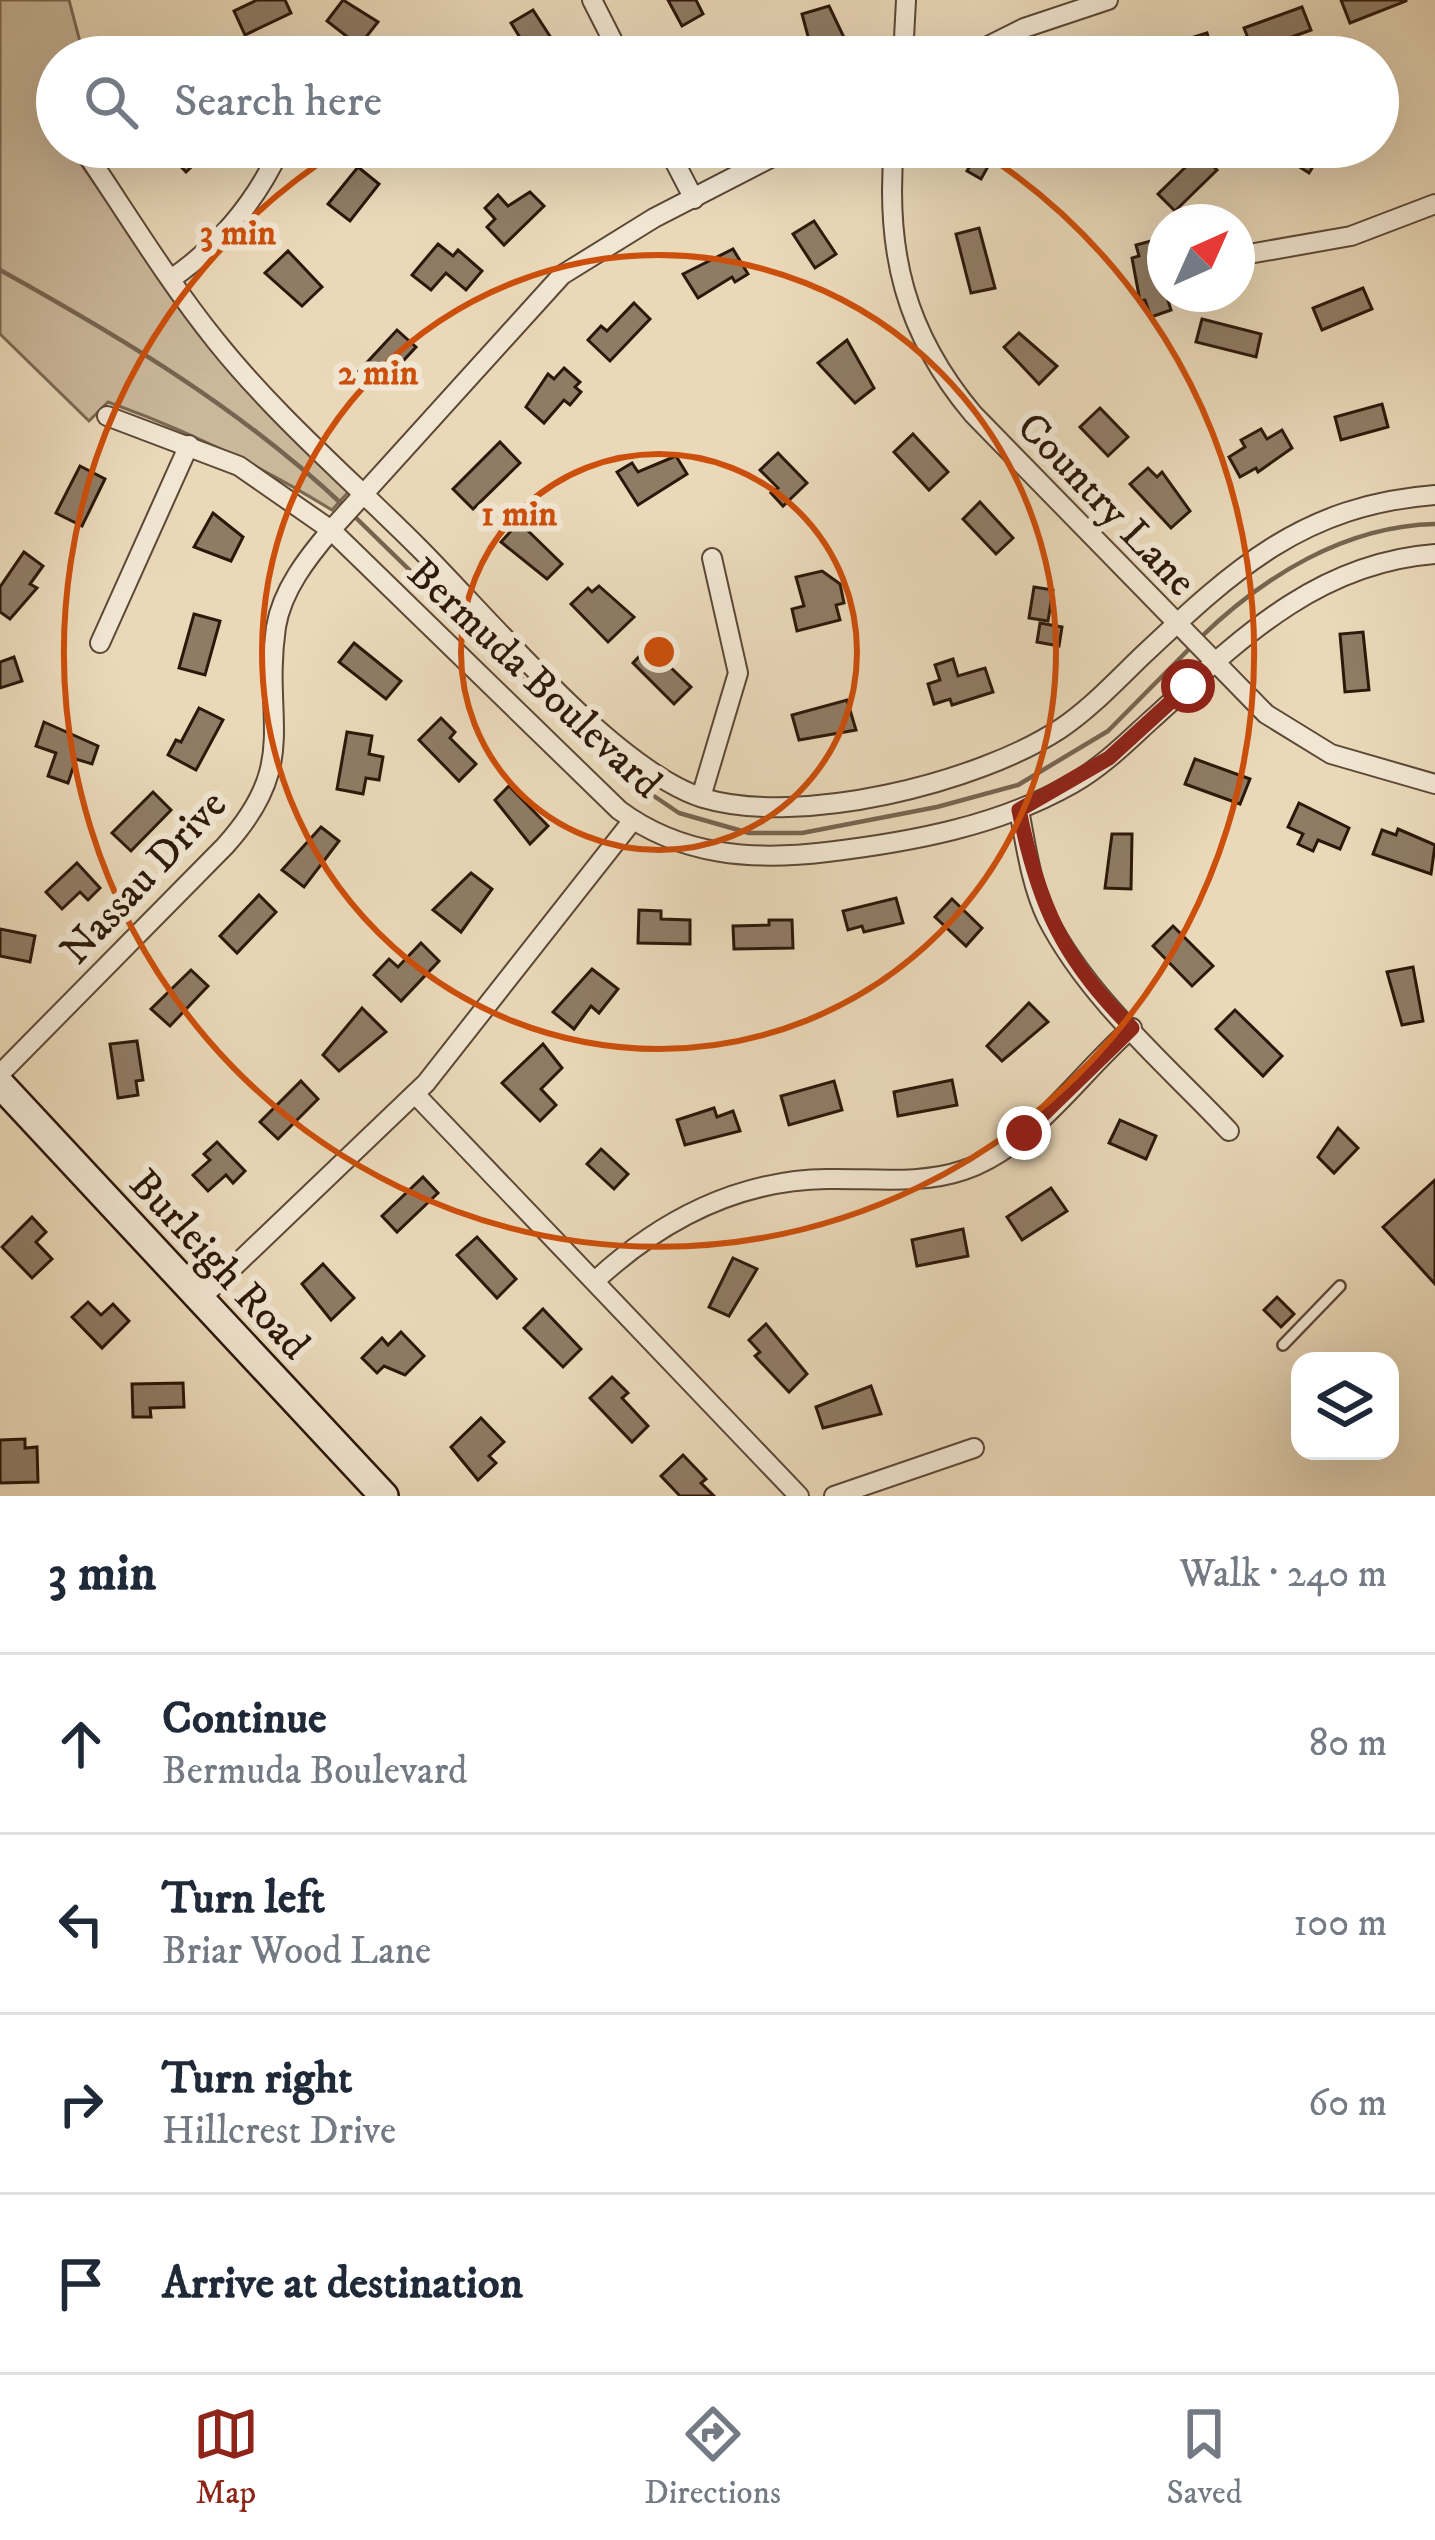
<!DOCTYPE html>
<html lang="en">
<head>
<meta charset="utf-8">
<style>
  :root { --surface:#fff; --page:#f2f2f3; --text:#1f2937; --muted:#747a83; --line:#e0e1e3; --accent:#8f2418 }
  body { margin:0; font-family:"IM FELL DW Pica",serif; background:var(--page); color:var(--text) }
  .controls { position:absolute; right:36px; bottom:36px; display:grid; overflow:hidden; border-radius:24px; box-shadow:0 12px 48px #0002 }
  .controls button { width:108px; height:108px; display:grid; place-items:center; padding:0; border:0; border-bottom:3px solid var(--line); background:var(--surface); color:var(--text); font:60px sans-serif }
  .compass { position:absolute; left:1147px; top:204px; width:108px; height:108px; border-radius:50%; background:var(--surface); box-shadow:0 12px 48px #0002; rotate:45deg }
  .stop { position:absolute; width:36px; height:36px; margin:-27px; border:9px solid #8f2418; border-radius:50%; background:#fff }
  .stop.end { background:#8f2418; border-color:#fff; box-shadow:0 3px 12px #0008 }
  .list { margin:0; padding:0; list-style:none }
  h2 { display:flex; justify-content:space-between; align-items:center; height:156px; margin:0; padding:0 48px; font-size:51px }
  h2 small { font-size:39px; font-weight:400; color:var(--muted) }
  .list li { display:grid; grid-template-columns:78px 1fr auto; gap:36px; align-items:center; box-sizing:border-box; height:180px; padding:0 48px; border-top:3px solid var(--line) }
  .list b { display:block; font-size:45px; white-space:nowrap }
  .list p { margin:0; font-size:39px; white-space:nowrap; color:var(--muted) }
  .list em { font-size:39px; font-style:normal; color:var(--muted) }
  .icon { flex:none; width:66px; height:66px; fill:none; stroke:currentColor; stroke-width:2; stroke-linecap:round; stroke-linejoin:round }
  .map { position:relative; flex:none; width:1435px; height:1496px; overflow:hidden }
  .search { position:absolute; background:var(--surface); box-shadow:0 12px 48px #0002; left:36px; right:36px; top:36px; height:132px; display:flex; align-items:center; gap:30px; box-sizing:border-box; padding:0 42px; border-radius:66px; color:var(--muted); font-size:45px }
  .sheet { height:876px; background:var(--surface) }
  nav { display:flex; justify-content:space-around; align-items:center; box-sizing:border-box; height:168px; border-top:3px solid var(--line); background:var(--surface); font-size:33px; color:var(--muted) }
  nav a { display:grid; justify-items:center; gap:6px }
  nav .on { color:var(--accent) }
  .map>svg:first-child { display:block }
</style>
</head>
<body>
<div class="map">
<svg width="1435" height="1496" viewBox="0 0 1435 1496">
  <rect width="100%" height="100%" fill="#ead9b9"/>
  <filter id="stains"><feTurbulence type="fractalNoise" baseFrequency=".00167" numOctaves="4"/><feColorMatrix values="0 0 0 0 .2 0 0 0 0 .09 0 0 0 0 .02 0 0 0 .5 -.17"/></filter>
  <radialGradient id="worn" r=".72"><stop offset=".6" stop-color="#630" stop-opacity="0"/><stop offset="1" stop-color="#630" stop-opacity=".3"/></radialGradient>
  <!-- green -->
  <path fill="#cab89b" stroke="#7b6852" stroke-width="3" d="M0,0H69L84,57H57V100L43,110L57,130V147H69L173,295L352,488L332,510C259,465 189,431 108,402L89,421L0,334Z"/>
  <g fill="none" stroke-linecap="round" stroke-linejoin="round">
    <!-- stream -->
    <g stroke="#776450" stroke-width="4.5">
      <path d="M0,270C124,339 241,409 345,507"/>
      <polyline points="353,515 614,769 679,813 749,833 802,833 937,807 1018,785 1108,731 1192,646"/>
      <path d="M1200,638C1263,577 1344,526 1435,524"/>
    </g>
  </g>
  <!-- building -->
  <g fill="#8f7c65" stroke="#2c180a" stroke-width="3">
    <polygon points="257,0 285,0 291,13 245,35 234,11"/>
    <polygon points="343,0 378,22 359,46 327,21"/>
    <polygon points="668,0 696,0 703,14 682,26"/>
    <polygon points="1341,0 1406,0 1406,1 1350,23"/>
    <polygon points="829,6 850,50 804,57 800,43 809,40 802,14"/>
    <polygon points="1302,7 1311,30 1253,51 1244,28"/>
    <polygon points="533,10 555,44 550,47 556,57 532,57 511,23"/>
    <polygon points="1207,33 1214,57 1141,57 1140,54"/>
    <polygon points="162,147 194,147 203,156 186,172"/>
    <polygon points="981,147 999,147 981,179 967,171"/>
    <polygon points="1294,147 1325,147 1309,173 1287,159"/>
    <polygon points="1200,153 1217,170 1175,211 1158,194"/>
    <polygon points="358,167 379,184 350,221 328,204"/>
    <polygon points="530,192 544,206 504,245 487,227 495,219 485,208 498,195 508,206"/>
    <polygon points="814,221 836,254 815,268 793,234"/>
    <polygon points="979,228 995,288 971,293 956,234"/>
    <polygon points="1151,241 1165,266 1158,268 1171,310 1151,317 1145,300 1140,301 1132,258 1139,256 1136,245"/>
    <polygon points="438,244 453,256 458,250 482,271 466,290 446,273 431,290 412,275"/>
    <polygon points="733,249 748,274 735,282 732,277 698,298 683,274"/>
    <polygon points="288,251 322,287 302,306 265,273"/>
    <polygon points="1363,288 1372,309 1322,330 1313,308"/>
    <polygon points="634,303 650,319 610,361 588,340 601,326 607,331"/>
    <polygon points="1202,319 1261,334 1256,357 1196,342"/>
    <polygon points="397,330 416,347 378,388 359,371"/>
    <polygon points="1019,333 1057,366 1039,384 1004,347"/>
    <polygon points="847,340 874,388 855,403 818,363"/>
    <polygon points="564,368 580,382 575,387 581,392 570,405 564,400 544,423 526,407 548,374 554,379"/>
    <polygon points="1382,404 1388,427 1341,440 1335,417"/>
    <polygon points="1100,408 1128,437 1108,456 1080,427"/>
    <polygon points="1261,429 1267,439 1282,430 1292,448 1258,472 1256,468 1240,477 1229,457 1245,447 1241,440"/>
    <polygon points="913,434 948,472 929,490 894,452"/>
    <polygon points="500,442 520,463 473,509 453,489"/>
    <polygon points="778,453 807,483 783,506 771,493 778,488 760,470"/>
    <polygon points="676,456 687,474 638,505 617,472 632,463 638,472"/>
    <polygon points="80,466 105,479 82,526 56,513"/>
    <polygon points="1148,468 1157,477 1162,472 1190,511 1171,528 1130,484"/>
    <polygon points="980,502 1013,538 996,554 963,519"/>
    <polygon points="213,513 243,537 231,561 194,547"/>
    <polygon points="519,522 562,564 547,579 501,542"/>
    <polygon points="24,552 43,566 30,584 37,588 10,619 0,612 0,587"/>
    <polygon points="822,571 840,584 844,603 836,605 840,620 797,631 792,609 804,606 796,577"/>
    <polygon points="599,586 634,617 608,642 571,604 588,588 592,592"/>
    <polygon points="1034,587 1053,590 1048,621 1029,618"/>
    <polygon points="194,614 220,621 205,675 179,668"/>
    <polygon points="1040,623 1062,627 1059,646 1037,642"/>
    <polygon points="1363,632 1369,690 1345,692 1340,634"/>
    <polygon points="354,643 401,681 386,699 339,662"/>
    <polygon points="665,644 675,653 665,662 691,687 674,704 633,663 649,646 656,653"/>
    <polygon points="14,657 22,681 0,688 0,662"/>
    <polygon points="953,659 958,676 985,668 993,692 952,705 950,699 934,704 928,684 940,680 935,665"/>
    <polygon points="847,700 856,730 799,740 792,715"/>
    <polygon points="199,708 223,720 196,770 168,755 176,740 181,742"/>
    <polygon points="441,718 455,732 450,738 476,764 459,781 419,740"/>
    <polygon points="44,722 98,746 92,764 76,759 68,783 48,776 56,753 36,746"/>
    <polygon points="347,732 372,736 369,754 383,757 379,780 366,778 363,794 337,789"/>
    <polygon points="1195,759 1250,779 1240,804 1185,784"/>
    <polygon points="509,786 548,826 530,844 495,800"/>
    <polygon points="153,792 171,810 131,851 112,833"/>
    <polygon points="1299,803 1349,828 1340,849 1318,840 1313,851 1298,844 1303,834 1288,827"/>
    <polygon points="321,827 339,841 304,887 282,870"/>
    <polygon points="1398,829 1435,845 1431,874 1373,854 1382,830 1396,835"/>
    <polygon points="1112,834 1132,834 1131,889 1105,888"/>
    <polygon points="77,863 100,888 88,900 80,892 62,909 46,892"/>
    <polygon points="471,873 492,889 461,932 433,910"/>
    <polygon points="259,895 276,912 237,953 220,936"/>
    <polygon points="896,898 903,923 864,932 862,926 848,930 843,911"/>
    <polygon points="952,899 982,928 966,946 935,917"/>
    <polygon points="639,910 661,911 661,919 690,920 690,944 638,943"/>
    <polygon points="769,920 792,920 793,948 734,949 733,926 769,925"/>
    <polygon points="1173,926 1213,966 1192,986 1153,946"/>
    <polygon points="0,929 35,936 30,962 0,956"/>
    <polygon points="421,943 439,961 401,1001 374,975 389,959 398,967"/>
    <polygon points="1413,967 1423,1021 1402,1025 1387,972"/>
    <polygon points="592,969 618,989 599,1013 591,1006 574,1029 553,1012"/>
    <polygon points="191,970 208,986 170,1026 151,1009"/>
    <polygon points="1029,1003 1048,1022 1002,1061 987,1046"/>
    <polygon points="362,1008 386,1032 339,1071 323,1055"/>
    <polygon points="1235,1010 1282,1056 1263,1076 1216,1029"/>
    <polygon points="137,1041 143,1080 136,1081 138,1095 118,1098 110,1044"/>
    <polygon points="543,1044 562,1068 541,1089 556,1105 540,1121 502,1083"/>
    <polygon points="952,1080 957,1105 898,1116 894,1092"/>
    <polygon points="301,1081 318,1099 278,1139 260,1122"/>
    <polygon points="834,1081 842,1110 789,1125 781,1096"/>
    <polygon points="714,1108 717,1117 733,1111 740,1131 685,1145 677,1120"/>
    <polygon points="1120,1120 1156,1136 1146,1159 1109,1143"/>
    <polygon points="1338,1128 1358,1148 1334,1173 1318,1157"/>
    <polygon points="217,1142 245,1171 233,1183 226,1175 208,1191 193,1175 210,1160 204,1154"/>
    <polygon points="601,1149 628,1174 614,1189 587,1164"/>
    <polygon points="423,1177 438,1193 397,1232 382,1216"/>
    <polygon points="1435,1180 1435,1284 1383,1227"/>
    <polygon points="1051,1188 1067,1211 1022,1240 1007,1217"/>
    <polygon points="32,1217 46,1232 36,1242 52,1259 32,1278 2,1247"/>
    <polygon points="963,1229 968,1256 917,1266 912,1240"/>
    <polygon points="477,1237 516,1279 497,1298 457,1255"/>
    <polygon points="733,1258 757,1269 729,1316 709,1307"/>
    <polygon points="323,1264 354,1298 331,1320 302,1284"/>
    <polygon points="1277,1297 1294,1314 1281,1327 1264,1310"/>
    <polygon points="88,1302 101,1315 113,1304 129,1321 102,1348 72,1317"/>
    <polygon points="543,1309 581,1349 563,1367 524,1328"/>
    <polygon points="766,1324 807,1374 789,1392 755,1356 760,1352 749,1340"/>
    <polygon points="401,1332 424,1356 405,1375 384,1366 377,1373 362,1358 382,1338 388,1345"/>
    <polygon points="612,1377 628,1393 622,1398 648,1426 632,1442 590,1398"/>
    <polygon points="183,1383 184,1407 150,1408 151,1417 133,1417 132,1384"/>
    <polygon points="871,1386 881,1414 823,1428 816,1407"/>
    <polygon points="481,1418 504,1442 489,1456 496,1463 478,1480 451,1447"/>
    <polygon points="25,1439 25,1448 37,1447 38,1482 0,1483 0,1440"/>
    <polygon points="683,1455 706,1479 701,1483 714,1496 680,1496 661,1476"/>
  </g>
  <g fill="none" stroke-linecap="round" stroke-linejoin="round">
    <defs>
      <polyline id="lane" points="1283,1345 1340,1286"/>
      <g id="street">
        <polyline points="592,0 621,57"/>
        <polyline points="903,57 906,0"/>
        <polyline points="966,57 1024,28 1108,0"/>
        <path d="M82,147C126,212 167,280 216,341C276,416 351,480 419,548C488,617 614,770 703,798C799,827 978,783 1060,729C1090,709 1116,681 1142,656C1234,569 1303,505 1435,495"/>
        <polyline points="667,147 694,199"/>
        <path d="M894,147C885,251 905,333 973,414L1266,714L1331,754L1435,784"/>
        <polyline points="1249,254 1351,236 1435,204"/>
        <path d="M171,279C219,246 257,200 281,147"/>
        <path d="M107,416L239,466L331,530L619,810C681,856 753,861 827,852C911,842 998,826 1072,784C1102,767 1126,743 1150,721C1236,643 1314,563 1435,554"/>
        <polyline points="100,643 189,445"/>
        <polyline points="701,797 738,673 712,558"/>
        <path d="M1019,810C1026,846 1031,885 1047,918C1089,1000 1167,1065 1229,1131"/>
        <path d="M0,1074L225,846C301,762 262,722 276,627C282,590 308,557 331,530L562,275L654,218L792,147"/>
        <polyline points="416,1095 799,1496"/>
        <path d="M596,1280C660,1221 738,1180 827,1179C871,1178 921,1185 964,1170C1032,1147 1079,1074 1132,1028"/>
        <polyline points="198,1301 426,1083 633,820"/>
        <polyline points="834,1496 974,1448"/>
      </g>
      <polyline id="secondary" points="0,1084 384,1496"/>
    </defs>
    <!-- lane casing -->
    <use href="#lane" stroke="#5c4836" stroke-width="14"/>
    <!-- street casing -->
    <use href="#street" stroke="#5c4836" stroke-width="22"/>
    <!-- secondary casing -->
    <use href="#secondary" stroke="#2c180a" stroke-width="32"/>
    <!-- lane -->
    <use href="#lane" stroke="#f1e6d2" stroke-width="9"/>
    <!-- street -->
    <use href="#street" stroke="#f1e6d2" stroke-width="18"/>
    <!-- secondary -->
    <use href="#secondary" stroke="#f1e6d2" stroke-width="27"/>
  </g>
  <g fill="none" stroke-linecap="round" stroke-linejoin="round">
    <!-- route -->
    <path stroke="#8f2418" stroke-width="15" d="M1024,1133L1132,1028C1063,960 1038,904 1019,810L1109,758L1188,686"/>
  </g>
  <!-- distance rings -->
  <g fill="none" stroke="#cc4f0c" stroke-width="6">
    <circle cx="659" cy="652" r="198"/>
    <circle cx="659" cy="652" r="397"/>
    <path d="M974 147A595 595 0 1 1 344 147"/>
  </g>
  <g text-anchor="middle" stroke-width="12" stroke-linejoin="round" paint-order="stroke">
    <!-- street labels -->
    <g font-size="42" fill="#2c180a" stroke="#f1e6d2">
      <text transform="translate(1108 503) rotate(46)" y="15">Country Lane</text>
      <text transform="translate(536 677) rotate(43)" y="15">Bermuda Boulevard</text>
      <text transform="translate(142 876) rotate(-47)" y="15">Nassau Drive</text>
      <text transform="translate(221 1263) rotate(47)" y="15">Burleigh Road</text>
    </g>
  </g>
  <circle cx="659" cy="652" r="18" fill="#cc4f0c" stroke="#f1e6d2" stroke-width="6"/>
  <g font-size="36" text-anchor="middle" font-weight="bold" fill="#cc4f0c" stroke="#f1e6d2" stroke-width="12" stroke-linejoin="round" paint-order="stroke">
    <text x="238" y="244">3 min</text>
    <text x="378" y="384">2 min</text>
    <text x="519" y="525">1 min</text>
  </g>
  <rect width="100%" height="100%" filter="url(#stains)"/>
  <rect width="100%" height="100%" fill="url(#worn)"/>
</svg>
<div class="controls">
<button><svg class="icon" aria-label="layers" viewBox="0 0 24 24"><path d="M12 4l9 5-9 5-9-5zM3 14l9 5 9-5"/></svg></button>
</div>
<svg class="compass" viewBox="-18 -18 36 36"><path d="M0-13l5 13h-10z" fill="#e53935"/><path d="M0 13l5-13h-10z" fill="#747a83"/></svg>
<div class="stop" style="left:1188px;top:686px"></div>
<div class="stop end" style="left:1024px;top:1133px"></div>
<div class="search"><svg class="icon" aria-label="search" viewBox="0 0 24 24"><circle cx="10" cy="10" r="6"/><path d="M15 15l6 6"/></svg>Search here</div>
</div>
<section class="sheet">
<h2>3 min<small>Walk · 240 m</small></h2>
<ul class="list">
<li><svg class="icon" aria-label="ahead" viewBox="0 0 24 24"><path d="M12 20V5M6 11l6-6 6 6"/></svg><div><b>Continue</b><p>Bermuda Boulevard</p></div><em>80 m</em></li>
<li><svg class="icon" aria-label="left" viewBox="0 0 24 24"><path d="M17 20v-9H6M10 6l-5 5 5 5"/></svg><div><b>Turn left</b><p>Briar Wood Lane</p></div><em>100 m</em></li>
<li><svg class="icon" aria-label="right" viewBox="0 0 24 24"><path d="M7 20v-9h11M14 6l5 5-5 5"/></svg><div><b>Turn right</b><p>Hillcrest Drive</p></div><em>60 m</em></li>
<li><svg class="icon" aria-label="arrive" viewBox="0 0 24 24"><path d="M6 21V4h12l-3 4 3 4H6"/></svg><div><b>Arrive at destination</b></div></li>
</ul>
</section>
<nav>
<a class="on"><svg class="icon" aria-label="map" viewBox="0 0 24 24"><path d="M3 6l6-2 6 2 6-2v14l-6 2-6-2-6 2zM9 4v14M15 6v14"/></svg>Map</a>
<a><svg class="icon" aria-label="directions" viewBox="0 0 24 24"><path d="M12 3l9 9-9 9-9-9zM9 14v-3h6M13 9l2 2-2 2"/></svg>Directions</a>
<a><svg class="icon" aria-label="saved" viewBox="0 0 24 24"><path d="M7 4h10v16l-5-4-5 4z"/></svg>Saved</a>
</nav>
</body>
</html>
